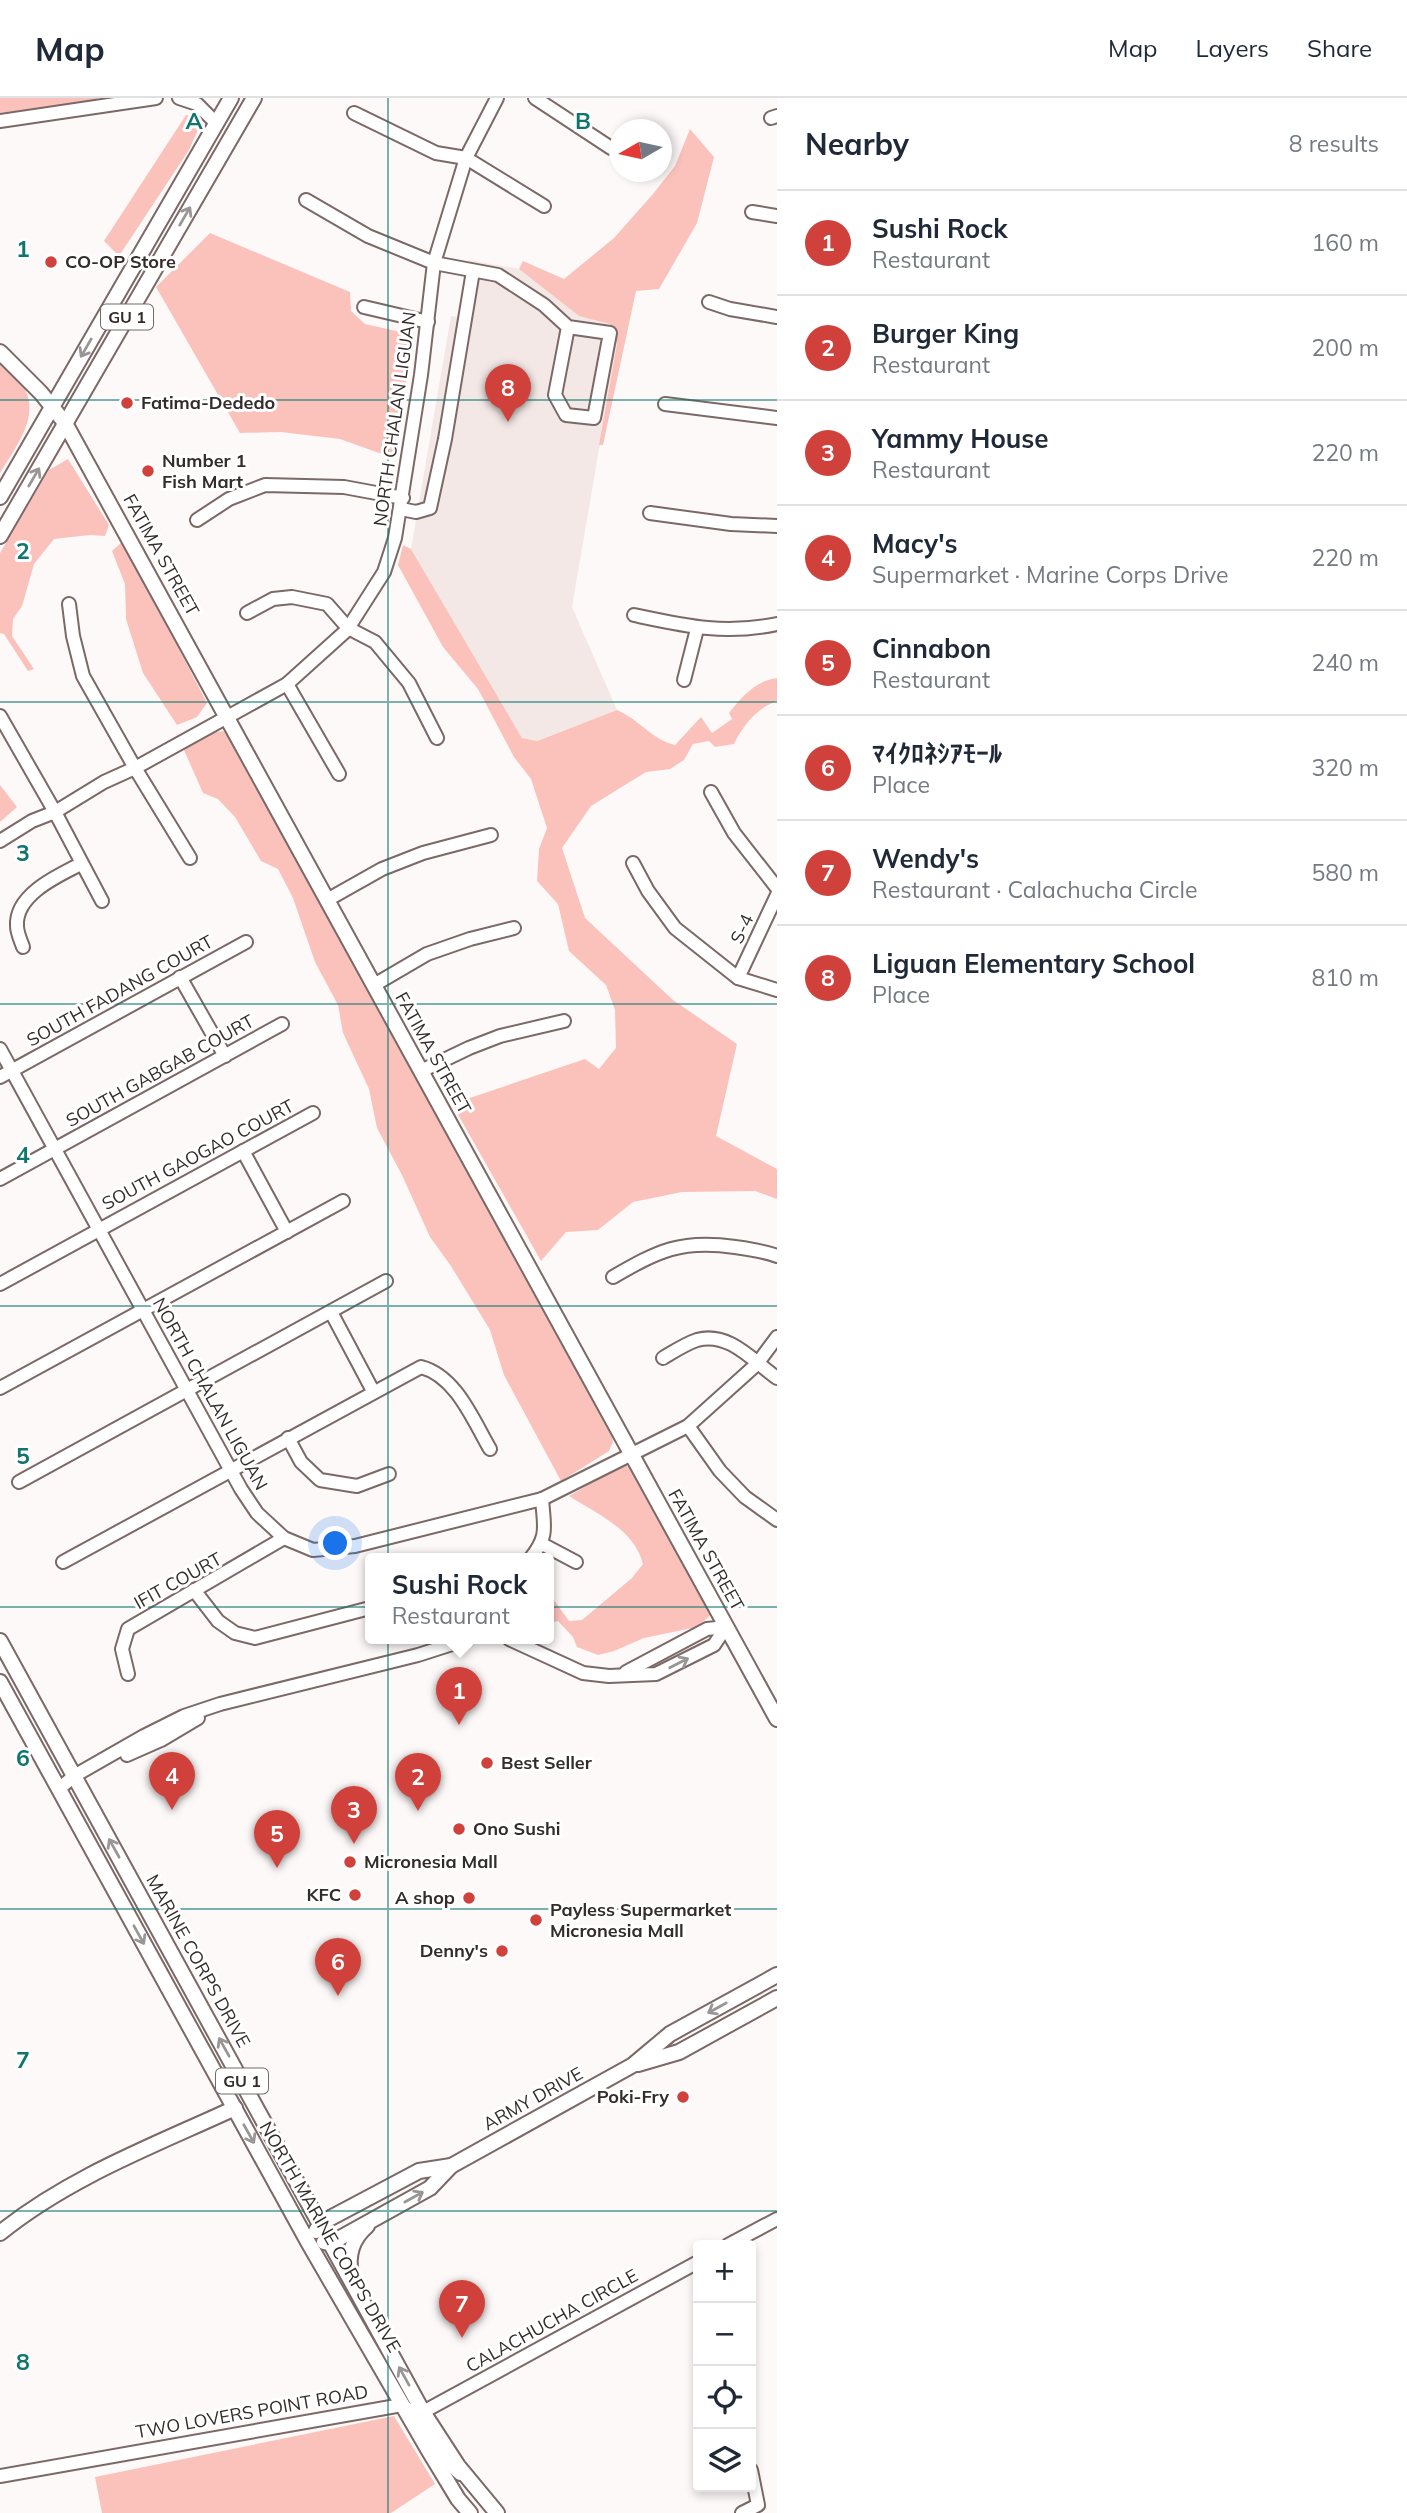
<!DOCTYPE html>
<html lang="en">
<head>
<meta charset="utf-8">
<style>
  :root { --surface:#fff; --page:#f6f6f7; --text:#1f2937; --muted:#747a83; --line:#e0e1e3; --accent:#cf413a }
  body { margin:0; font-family:Mulish,sans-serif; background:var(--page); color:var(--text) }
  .controls { position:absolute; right:21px; bottom:21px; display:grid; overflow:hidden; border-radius:7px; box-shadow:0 4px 10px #0003 }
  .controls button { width:63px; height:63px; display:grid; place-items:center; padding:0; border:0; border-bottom:2px solid var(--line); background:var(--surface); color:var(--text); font:35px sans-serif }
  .compass { position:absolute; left:609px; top:21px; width:63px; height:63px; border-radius:50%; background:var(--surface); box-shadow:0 4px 10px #0003; rotate:261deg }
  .you { position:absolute; left:336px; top:1446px; width:24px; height:24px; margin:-18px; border:5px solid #fff; border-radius:50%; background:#1a73e8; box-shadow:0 0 0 10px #1a73e833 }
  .badge { display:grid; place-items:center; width:46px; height:46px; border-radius:50%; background:var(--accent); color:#fff; font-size:23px; font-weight:700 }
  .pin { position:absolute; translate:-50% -58px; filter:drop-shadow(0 2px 4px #0008) }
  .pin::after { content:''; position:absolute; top:37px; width:24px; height:21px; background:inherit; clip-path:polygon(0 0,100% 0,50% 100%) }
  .popup { position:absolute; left:365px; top:1455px; width:189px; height:91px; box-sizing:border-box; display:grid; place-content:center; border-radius:7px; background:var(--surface); filter:drop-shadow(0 2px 5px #0005); font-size:23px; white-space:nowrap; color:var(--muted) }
  .popup b { font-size:26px; color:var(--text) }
  .popup::after { content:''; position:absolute; left:50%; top:100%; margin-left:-14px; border:14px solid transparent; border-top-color:var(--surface) }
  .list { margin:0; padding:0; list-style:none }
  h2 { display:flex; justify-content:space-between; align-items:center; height:91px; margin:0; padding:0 28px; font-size:30px }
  h2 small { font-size:23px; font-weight:400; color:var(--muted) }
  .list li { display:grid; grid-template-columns:46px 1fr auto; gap:21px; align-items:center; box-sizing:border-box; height:105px; padding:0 28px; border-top:2px solid var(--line) }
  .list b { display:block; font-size:26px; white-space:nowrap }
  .list p { margin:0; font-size:23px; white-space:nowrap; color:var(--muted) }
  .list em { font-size:23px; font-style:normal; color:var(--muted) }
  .icon { flex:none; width:38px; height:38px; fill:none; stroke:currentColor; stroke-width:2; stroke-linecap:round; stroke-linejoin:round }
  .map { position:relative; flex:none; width:777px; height:2415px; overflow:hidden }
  header { display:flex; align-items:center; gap:42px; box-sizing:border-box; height:98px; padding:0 35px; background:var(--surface); border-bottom:2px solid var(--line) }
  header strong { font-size:33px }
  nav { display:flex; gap:38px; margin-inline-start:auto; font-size:24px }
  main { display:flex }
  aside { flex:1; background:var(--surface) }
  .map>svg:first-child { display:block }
</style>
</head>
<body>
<header>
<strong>Map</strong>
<nav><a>Map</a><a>Layers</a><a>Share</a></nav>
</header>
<main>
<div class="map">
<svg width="777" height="2415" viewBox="0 0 777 2415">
  <rect width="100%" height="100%" fill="#fdf9f8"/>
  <!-- built -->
  <polygon fill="#f3e8e6" points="469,162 519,171 579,218 610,225 617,246 572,509 617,612 536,643 522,640 411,451 451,218 459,219"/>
  <!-- green -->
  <g fill="#fac2bb">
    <polygon points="0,0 98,0 92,3 0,16"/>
    <polygon points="186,17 197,17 202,23 189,52 119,158 104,143"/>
    <polygon points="690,31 714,59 697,125 659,191 636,193 603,347 599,347 617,246 610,226 579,218 519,171 523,163 564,181 614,140 653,96 675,68"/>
    <polygon points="210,135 350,194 351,213 365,226 414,237 393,360 340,341 281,334 240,335 156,189"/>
    <path d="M0,264C7,271 17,279 23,288C42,317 15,350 0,375Z"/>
    <polygon points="68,361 109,427 105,438 90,437 54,441 34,466 22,508 13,521 12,538 34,571 28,573 4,536 0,535 0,455 49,372"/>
    <polygon points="123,443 207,605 197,619 177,627 143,575 126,521 125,486 112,453"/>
    <path d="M403,447L411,451L522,640L537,643L617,612C640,622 651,641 675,647L701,619L712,635L732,621L729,615C742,599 755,583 777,580V603C756,611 744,626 734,646L715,649L709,643L693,646L684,662L670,671L646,674L591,708L562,750L585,820L673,902L737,946L716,1038L777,1071V1101L755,1093L682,1094L633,1104L598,1132L566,1134L541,1163L452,1006L585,961L599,971L616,950L615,912L606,887L569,853L558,806L537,783L539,751L547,730L531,681L514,659L478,591L443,549L398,467Z"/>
    <polygon points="223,633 232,638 610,1328 613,1344 609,1353 561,1383 504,1277 490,1232 451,1168 430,1139 402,1077 377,1030 369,991 343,935 338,907 315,864 293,800 278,771 261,763 235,719 218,701 203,695 184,652 205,636"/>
    <polygon points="0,687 17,709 0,724"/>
    <path d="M623,1366L634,1372L711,1517L697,1529L644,1540L614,1553L598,1557L577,1549L573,1539L558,1523L548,1526V1499L551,1498L569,1523L582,1522L632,1480L643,1466C635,1432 596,1415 569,1398Z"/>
    <polygon points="394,2318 435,2386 391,2415 102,2415 95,2379"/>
  </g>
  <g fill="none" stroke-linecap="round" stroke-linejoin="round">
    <defs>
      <g id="minor">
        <polyline points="179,0 197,6 216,25"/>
        <polyline points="535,0 611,50"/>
        <polyline points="354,15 436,55 466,60 544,108"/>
        <polyline points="771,20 777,18"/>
        <polyline points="0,23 156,0"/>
        <polyline points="306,102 368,138 434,165 498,177 544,207 568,229 610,235 594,320 566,317 555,297 568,229"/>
        <polyline points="752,114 777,118"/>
        <polyline points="709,204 730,211 777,219"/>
        <polyline points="364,209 428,224"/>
        <polyline points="665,306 777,320"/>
        <polyline points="401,411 416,414 430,410 445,341 473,173"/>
        <polyline points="650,415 731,426 777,428"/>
        <polyline points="197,422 229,401 265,387 344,389 403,400"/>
        <polyline points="69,506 73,538 83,578 135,670 190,760"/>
        <polyline points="247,515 273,501 292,499 327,506 348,530 375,544 409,585 437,640"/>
        <path d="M634,517C686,528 724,537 777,526"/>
        <polyline points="684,582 697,531"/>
        <polyline points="287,586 339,676"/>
        <polyline points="0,618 55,714 102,803"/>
        <polyline points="711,694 734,735 777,790"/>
        <polyline points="0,743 32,723 55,714 104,684 135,670 287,586 347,532 384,474 395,440 421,277 434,165 466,60 497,0"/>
        <polyline points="633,765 648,793 675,830 738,880 777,892"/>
        <polyline points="327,802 382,771 423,755 491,737"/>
        <path d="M23,849C21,843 17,835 17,828C15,797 57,778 81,766"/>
        <polyline points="180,879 225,958"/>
        <polyline points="738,880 777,797"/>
        <polyline points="374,887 427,856 470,841 514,830"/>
        <polyline points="0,951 241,1391 257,1415 284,1440 313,1452 355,1448 542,1401 688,1328 757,1266 777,1239"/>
        <polyline points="421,973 469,950 500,938 564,923"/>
        <polyline points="0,979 246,844"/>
        <polyline points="243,1053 287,1134"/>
        <polyline points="0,1081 282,926"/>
        <path d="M613,1179C658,1153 681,1141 735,1149C749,1151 764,1153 777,1158"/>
        <polyline points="0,1186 313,1015"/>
        <polyline points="331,1214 373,1293"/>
        <path d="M663,1260C673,1254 685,1246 697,1242C729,1233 753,1263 777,1280"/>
        <polyline points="0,1290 343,1103"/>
        <polyline points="688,1328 720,1373 745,1399 777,1422"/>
        <polyline points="288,1340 301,1364 320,1382 357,1388 389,1376"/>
        <polyline points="19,1384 386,1183"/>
        <polyline points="542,1446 576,1464"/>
        <path d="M530,1461C549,1438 544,1429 542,1401"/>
        <path d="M63,1464L421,1269C456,1278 473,1322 490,1351"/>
        <polyline points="194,1492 218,1523 235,1535 255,1540 370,1510"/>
        <polyline points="509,1541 583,1575 609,1578 656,1576 714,1547 726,1529"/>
        <polyline points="626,1574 707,1531 726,1529"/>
        <polyline points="128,1576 122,1551 128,1531 284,1440"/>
        <polyline points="127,1657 161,1642 198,1620"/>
        <polyline points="59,1691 74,1678 144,1638 184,1618 220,1606 418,1557 468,1541"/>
        <polyline points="728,2147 777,2121"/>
        <polyline points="423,2314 698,2164"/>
        <path d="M0,2378L402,2307C428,2323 437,2356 460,2376"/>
        <polyline points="742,2415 758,2407 751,2372"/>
      </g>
      <g id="major">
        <polyline points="0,254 41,295 65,325 777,1621"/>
        <polyline points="0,399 231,0"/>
        <polyline points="0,438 254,0"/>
        <polyline points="0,1543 423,2314 458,2368 497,2415"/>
        <polyline points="0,1584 308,2144 429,2353 458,2401 470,2415"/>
        <polyline points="638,1966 679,1954 777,1900"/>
        <polyline points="316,2133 321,2125 419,2073 451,2068"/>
        <path d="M0,2135C69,2079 155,2047 235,2010"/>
        <polyline points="324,2144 331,2145 430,2090 451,2068 633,1967 670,1936 777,1877"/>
        <path d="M351,2176C347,2157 353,2140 367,2128"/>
      </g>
    </defs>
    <!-- minor casing -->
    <use href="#minor" stroke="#7a6966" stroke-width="16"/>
    <!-- major casing -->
    <use href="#major" stroke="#7a6966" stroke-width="18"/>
    <!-- minor -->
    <use href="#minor" stroke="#fff" stroke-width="12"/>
    <!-- major -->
    <use href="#major" stroke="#fff" stroke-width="14"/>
  </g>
  <!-- one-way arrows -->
  <defs><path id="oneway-shaft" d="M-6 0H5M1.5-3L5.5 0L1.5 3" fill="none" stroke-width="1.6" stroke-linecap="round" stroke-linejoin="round" transform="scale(1.75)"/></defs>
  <g stroke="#999695">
    <use href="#oneway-shaft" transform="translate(185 118) rotate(-60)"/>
    <use href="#oneway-shaft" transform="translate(86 250) rotate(120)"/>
    <use href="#oneway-shaft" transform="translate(34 379) rotate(-60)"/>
    <use href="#oneway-shaft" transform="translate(679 1565) rotate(-27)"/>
    <use href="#oneway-shaft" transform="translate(114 1750) rotate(-119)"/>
    <use href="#oneway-shaft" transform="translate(139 1837) rotate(61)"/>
    <use href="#oneway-shaft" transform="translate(717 1910) rotate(151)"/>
    <use href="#oneway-shaft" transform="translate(224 1949) rotate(-119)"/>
    <use href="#oneway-shaft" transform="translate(249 2036) rotate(61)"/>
    <use href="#oneway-shaft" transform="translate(414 2099) rotate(-29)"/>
    <use href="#oneway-shaft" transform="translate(404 2278) rotate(-119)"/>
  </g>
  <!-- grid -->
  <path fill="none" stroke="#0f766e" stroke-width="2" stroke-opacity="0.55" d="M388,0V2415M0,302H777M0,604H777M0,906H777M0,1208H777M0,1509H777M0,1811H777M0,2113H777"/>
  <!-- markers -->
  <g fill="#cf413a" stroke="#fff" stroke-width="2.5">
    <circle cx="51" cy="164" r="7"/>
    <circle cx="127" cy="305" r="7"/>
    <circle cx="148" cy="373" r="7"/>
    <circle cx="487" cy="1665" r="7"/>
    <circle cx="459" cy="1731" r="7"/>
    <circle cx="350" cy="1764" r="7"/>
    <circle cx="355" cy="1797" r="7"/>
    <circle cx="469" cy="1800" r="7"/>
    <circle cx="536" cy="1822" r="7"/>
    <circle cx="502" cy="1853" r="7"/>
    <circle cx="683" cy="1999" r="7"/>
  </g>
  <g text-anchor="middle" stroke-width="6" stroke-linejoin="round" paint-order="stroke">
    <!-- shield labels -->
    <g fill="#fff" stroke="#706b6b" stroke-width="2">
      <rect x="101" y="206.5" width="52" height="25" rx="5"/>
      <rect x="216" y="1970.5" width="52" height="25" rx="5"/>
    </g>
    <g font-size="16" font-weight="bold" fill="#332c2b">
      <text x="127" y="225">GU 1</text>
      <text x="242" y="1989">GU 1</text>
    </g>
    <!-- poi labels -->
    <g font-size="18" font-weight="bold" fill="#332c2b" stroke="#fff" text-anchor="start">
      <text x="65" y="170">CO-OP Store</text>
      <text x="141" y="311">Fatima-Dededo</text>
      <text x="162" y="369">Number 1<tspan x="162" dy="21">Fish Mart</tspan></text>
      <text x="501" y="1671">Best Seller</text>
      <text x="473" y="1737">Ono Sushi</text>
      <text x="364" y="1770">Micronesia Mall</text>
      <text x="341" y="1803" text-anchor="end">KFC</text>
      <text x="455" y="1806" text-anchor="end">A shop</text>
      <text x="550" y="1818">Payless Supermarket<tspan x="550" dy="21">Micronesia Mall</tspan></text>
      <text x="488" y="1859" text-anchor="end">Denny's</text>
      <text x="669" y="2005" text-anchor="end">Poki-Fry</text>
    </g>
    <!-- street labels -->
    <g font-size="18" fill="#332c2b" stroke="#fff">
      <text transform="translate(395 321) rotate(-82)" y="6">NORTH CHALAN LIGUAN</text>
      <text transform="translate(161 457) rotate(61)" y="6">FATIMA STREET</text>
      <text transform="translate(742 831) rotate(-65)" y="6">S-4</text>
      <text transform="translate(120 893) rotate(-29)" y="6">SOUTH FADANG COURT</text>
      <text transform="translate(433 955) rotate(61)" y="6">FATIMA STREET</text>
      <text transform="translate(160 973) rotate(-29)" y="6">SOUTH GABGAB COURT</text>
      <text transform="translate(198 1057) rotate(-28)" y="6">SOUTH GAOGAO COURT</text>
      <text transform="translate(210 1296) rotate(61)" y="6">NORTH CHALAN LIGUAN</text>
      <text transform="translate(706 1452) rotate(61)" y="6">FATIMA STREET</text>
      <text transform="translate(178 1483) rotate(-29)" y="6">IFIT COURT</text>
      <text transform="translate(198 1863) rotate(61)" y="6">MARINE CORPS DRIVE</text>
      <text transform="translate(533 2001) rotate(-29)" y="6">ARMY DRIVE</text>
      <text transform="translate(330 2139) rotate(60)" y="6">NORTH MARINE CORPS DRIVE</text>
      <text transform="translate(552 2223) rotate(-29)" y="6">CALACHUCHA CIRCLE</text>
      <text transform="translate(252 2314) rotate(-10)" y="6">TWO LOVERS POINT ROAD</text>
    </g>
  </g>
  <g font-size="23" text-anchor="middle" font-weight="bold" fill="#0f766e" stroke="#fff" stroke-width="6" stroke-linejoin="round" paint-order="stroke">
    <text x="194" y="31">A</text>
    <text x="583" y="31">B</text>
    <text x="23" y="159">1</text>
    <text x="23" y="461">2</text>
    <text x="23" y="763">3</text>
    <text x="23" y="1065">4</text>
    <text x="23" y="1366">5</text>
    <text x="23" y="1668">6</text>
    <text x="23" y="1970">7</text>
    <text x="23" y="2272">8</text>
  </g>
</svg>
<div class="controls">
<button>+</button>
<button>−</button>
<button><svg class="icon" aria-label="locate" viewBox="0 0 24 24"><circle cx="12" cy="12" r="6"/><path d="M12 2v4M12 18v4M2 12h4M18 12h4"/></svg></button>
<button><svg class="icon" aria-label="layers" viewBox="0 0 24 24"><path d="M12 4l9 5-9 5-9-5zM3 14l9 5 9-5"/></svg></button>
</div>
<svg class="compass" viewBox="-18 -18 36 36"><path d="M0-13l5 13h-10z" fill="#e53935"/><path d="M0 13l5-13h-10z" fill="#747a83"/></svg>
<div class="you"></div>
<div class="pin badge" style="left:459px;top:1627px">1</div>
<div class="popup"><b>Sushi Rock</b>Restaurant</div>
<div class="pin badge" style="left:418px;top:1713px">2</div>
<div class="pin badge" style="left:354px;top:1746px">3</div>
<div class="pin badge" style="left:172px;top:1712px">4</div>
<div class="pin badge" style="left:277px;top:1770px">5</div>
<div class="pin badge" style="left:338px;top:1898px">6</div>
<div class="pin badge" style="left:462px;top:2240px">7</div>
<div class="pin badge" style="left:508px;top:324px">8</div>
</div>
<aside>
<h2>Nearby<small>8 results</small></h2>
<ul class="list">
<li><span class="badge">1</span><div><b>Sushi Rock</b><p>Restaurant</p></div><em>160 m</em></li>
<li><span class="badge">2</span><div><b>Burger King</b><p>Restaurant</p></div><em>200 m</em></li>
<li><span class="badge">3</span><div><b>Yammy House</b><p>Restaurant</p></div><em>220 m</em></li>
<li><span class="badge">4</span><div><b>Macy's</b><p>Supermarket · Marine Corps Drive</p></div><em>220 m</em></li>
<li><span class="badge">5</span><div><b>Cinnabon</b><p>Restaurant</p></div><em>240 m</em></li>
<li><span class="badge">6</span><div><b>ﾏｲｸﾛﾈｼｱﾓｰﾙ</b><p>Place</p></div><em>320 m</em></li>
<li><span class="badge">7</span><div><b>Wendy's</b><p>Restaurant · Calachucha Circle</p></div><em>580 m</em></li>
<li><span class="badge">8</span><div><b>Liguan Elementary School</b><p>Place</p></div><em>810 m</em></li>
</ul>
</aside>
</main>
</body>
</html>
